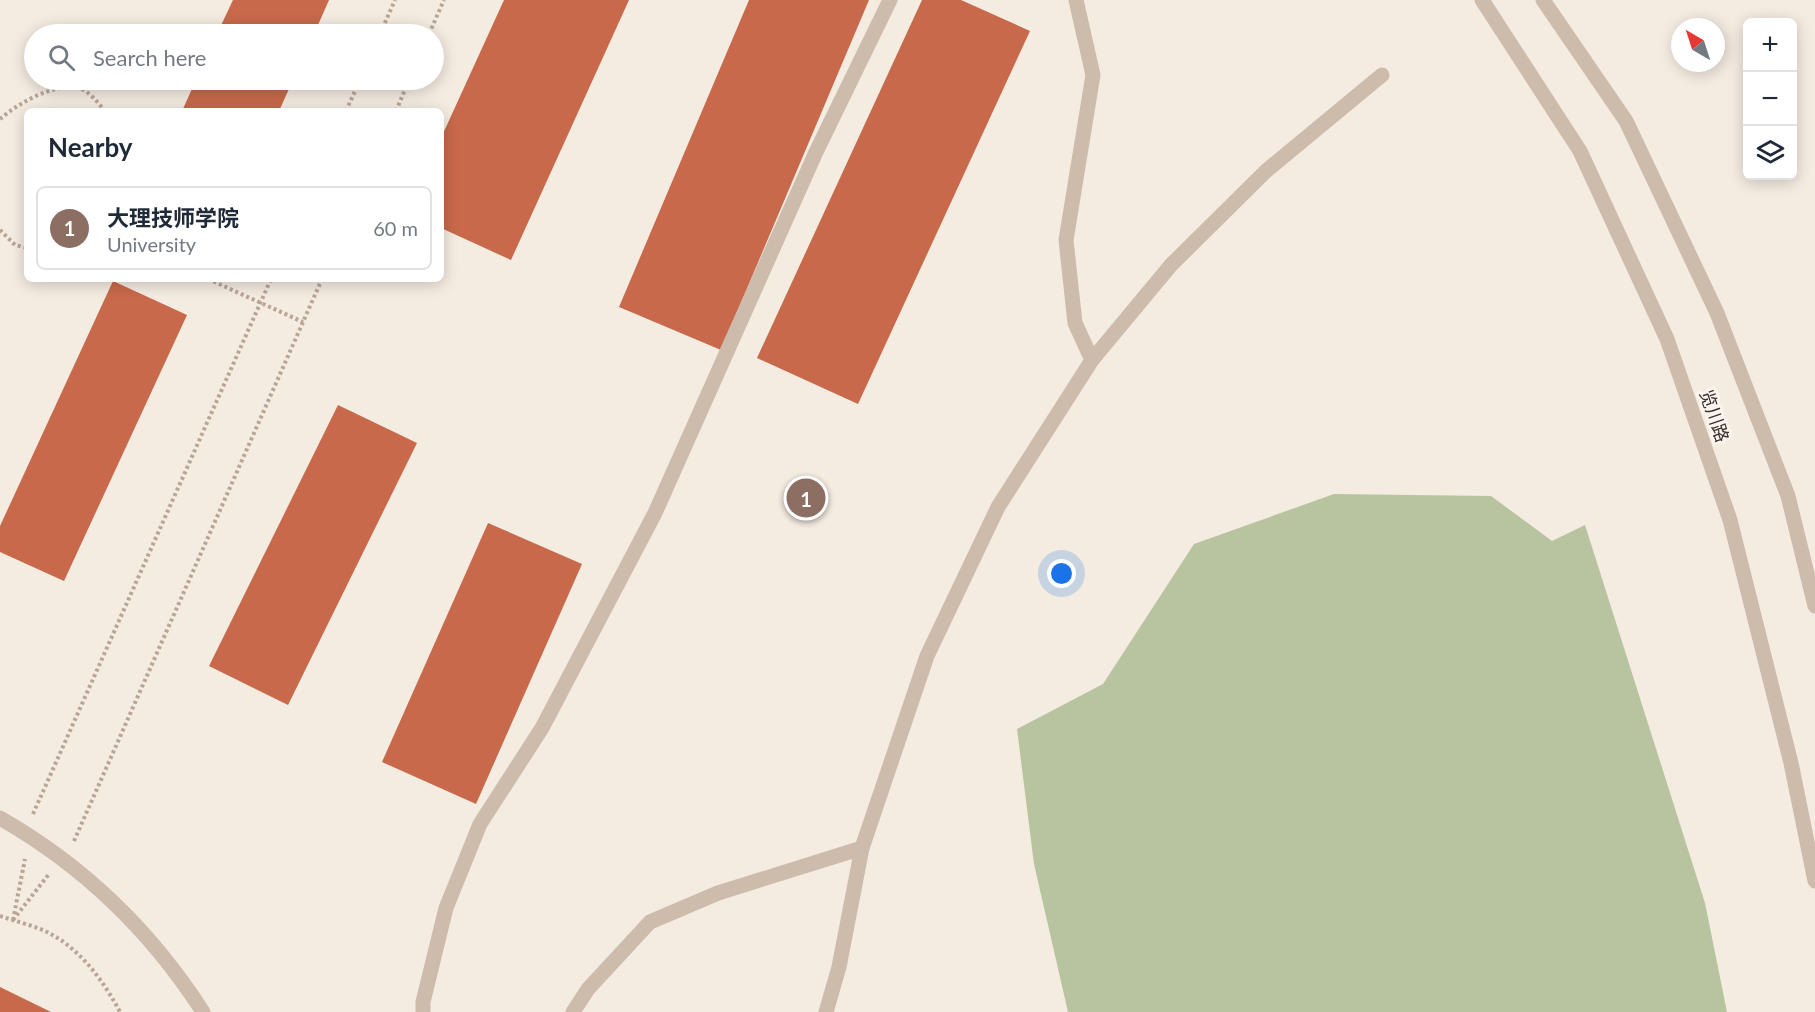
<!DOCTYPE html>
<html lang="en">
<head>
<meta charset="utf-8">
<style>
  :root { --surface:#fff; --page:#f2f2f3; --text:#1f2937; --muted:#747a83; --line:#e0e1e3; --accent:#0b8043 }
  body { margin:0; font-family:Lato,"Noto Sans SC",sans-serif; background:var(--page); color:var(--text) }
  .controls { position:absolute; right:18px; top:18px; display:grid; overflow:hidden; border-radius:9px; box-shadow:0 3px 15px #0003 }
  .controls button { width:54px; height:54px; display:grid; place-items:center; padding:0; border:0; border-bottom:2px solid var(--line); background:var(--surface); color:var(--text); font:30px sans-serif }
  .compass { position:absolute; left:1671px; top:18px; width:54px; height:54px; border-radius:50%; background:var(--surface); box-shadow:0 3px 15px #0003; rotate:321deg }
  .you { position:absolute; left:1062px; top:574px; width:21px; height:21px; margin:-15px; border:4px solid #fff; border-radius:50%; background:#1a73e8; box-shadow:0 0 0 9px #1a73e833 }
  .badge { display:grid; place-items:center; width:39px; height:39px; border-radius:50%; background:var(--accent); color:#fff; font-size:20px; font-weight:700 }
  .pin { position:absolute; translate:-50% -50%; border:3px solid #fff; box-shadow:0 2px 6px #0006 }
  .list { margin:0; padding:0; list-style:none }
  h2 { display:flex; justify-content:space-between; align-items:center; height:78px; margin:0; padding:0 24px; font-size:26px }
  h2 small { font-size:20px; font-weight:400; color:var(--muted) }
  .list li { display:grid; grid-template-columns:39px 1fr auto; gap:18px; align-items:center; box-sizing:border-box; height:84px; margin:0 12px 12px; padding:0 12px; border:2px solid var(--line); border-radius:9px }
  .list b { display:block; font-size:22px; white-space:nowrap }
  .list p { margin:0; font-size:20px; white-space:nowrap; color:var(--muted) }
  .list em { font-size:20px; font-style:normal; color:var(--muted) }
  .icon { flex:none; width:33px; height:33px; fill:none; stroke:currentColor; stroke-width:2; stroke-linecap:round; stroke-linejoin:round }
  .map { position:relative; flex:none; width:1815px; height:1012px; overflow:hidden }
  .search { position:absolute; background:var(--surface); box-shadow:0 3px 15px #0003; left:24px; top:24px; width:420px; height:66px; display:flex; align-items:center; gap:15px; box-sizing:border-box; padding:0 21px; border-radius:33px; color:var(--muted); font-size:22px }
  .panel { position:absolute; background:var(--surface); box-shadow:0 3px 15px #0003; left:24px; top:108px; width:420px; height:174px; border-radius:9px }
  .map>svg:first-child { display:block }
</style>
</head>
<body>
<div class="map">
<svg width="1815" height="1012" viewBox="0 0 1815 1012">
  <rect width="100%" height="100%" fill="#f4ebe1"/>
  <!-- green -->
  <polygon fill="#b8c4a0" points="1334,494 1491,496 1552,541 1585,525 1705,903 1727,1012 1068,1012 1034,864 1017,729 1103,684 1194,544"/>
  <!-- building -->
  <g fill="#c8694b">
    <polygon points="233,0 329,0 314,34 217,34"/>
    <polygon points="504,0 629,0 511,260 441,228 441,138"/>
    <polygon points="749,0 869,0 721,350 619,307"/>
    <polygon points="922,0 961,0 1030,31 858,404 757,358"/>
    <polygon points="196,80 293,80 279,111 182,111"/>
    <polygon points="113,281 187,315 64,581 0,552 0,526"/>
    <polygon points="338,405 417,443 288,705 209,666"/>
    <polygon points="488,523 582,564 476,804 382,762"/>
    <polygon points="0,987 51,1012 0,1012"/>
  </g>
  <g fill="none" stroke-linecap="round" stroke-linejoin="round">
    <!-- path -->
    <g stroke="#b9a596" stroke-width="4" stroke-dasharray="3 3" stroke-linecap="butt">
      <polyline points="380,34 395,0"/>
      <polyline points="429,34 444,0"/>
      <polyline points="346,111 360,80"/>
      <polyline points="396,111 409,80"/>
      <path d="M0,119C19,103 51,84 77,88C88,89 98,103 105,111"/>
      <polyline points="0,230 15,245 27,248"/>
      <polyline points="208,279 303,322"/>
      <polyline points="33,814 271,279"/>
      <polyline points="74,841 322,279"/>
      <path d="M0,916C15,921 31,925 45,931C79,947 103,980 120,1012"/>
      <polyline points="13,920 49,874"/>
      <polyline points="13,920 25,859"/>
    </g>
    <!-- service -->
    <g stroke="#cdbbac" stroke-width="15">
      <polyline points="1076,0 1093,75 1066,240 1075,323 1092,360"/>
      <path d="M0,818C84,866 151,931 203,1012"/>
      <polyline points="423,1012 423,1002 446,908 480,824 542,728 655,513 816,152 890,0"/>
      <polyline points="573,1012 588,989 650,922 718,893 862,848"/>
      <polyline points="826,1012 839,967 862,848 927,656 998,507 1092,360 1171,265 1266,171 1382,75"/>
    </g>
    <!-- tertiary -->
    <g stroke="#cdbbac" stroke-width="15">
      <polyline points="1482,0 1580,151 1667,339 1730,520 1791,763 1815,881"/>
      <polyline points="1543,0 1626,121 1717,313 1788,496 1815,606"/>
    </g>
  </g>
  <g text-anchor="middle" stroke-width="6" stroke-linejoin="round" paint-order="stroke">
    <!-- street labels -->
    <g font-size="18" fill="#3b302b" stroke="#fbf5ee">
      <text transform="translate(1714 416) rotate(71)" y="6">览川路</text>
    </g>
  </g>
</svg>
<div class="controls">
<button>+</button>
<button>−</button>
<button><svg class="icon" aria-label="layers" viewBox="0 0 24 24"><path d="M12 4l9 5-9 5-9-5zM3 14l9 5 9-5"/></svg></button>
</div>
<svg class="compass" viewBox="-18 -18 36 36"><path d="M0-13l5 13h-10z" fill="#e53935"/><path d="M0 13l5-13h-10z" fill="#747a83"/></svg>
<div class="you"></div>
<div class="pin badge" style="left:806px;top:498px;background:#8d6e63">1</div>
<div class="search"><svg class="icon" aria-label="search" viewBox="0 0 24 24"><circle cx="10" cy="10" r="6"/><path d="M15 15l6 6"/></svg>Search here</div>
<section class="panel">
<h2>Nearby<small></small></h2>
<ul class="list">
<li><span class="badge" style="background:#8d6e63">1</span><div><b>大理技师学院</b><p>University</p></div><em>60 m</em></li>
</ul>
</section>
</div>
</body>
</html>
